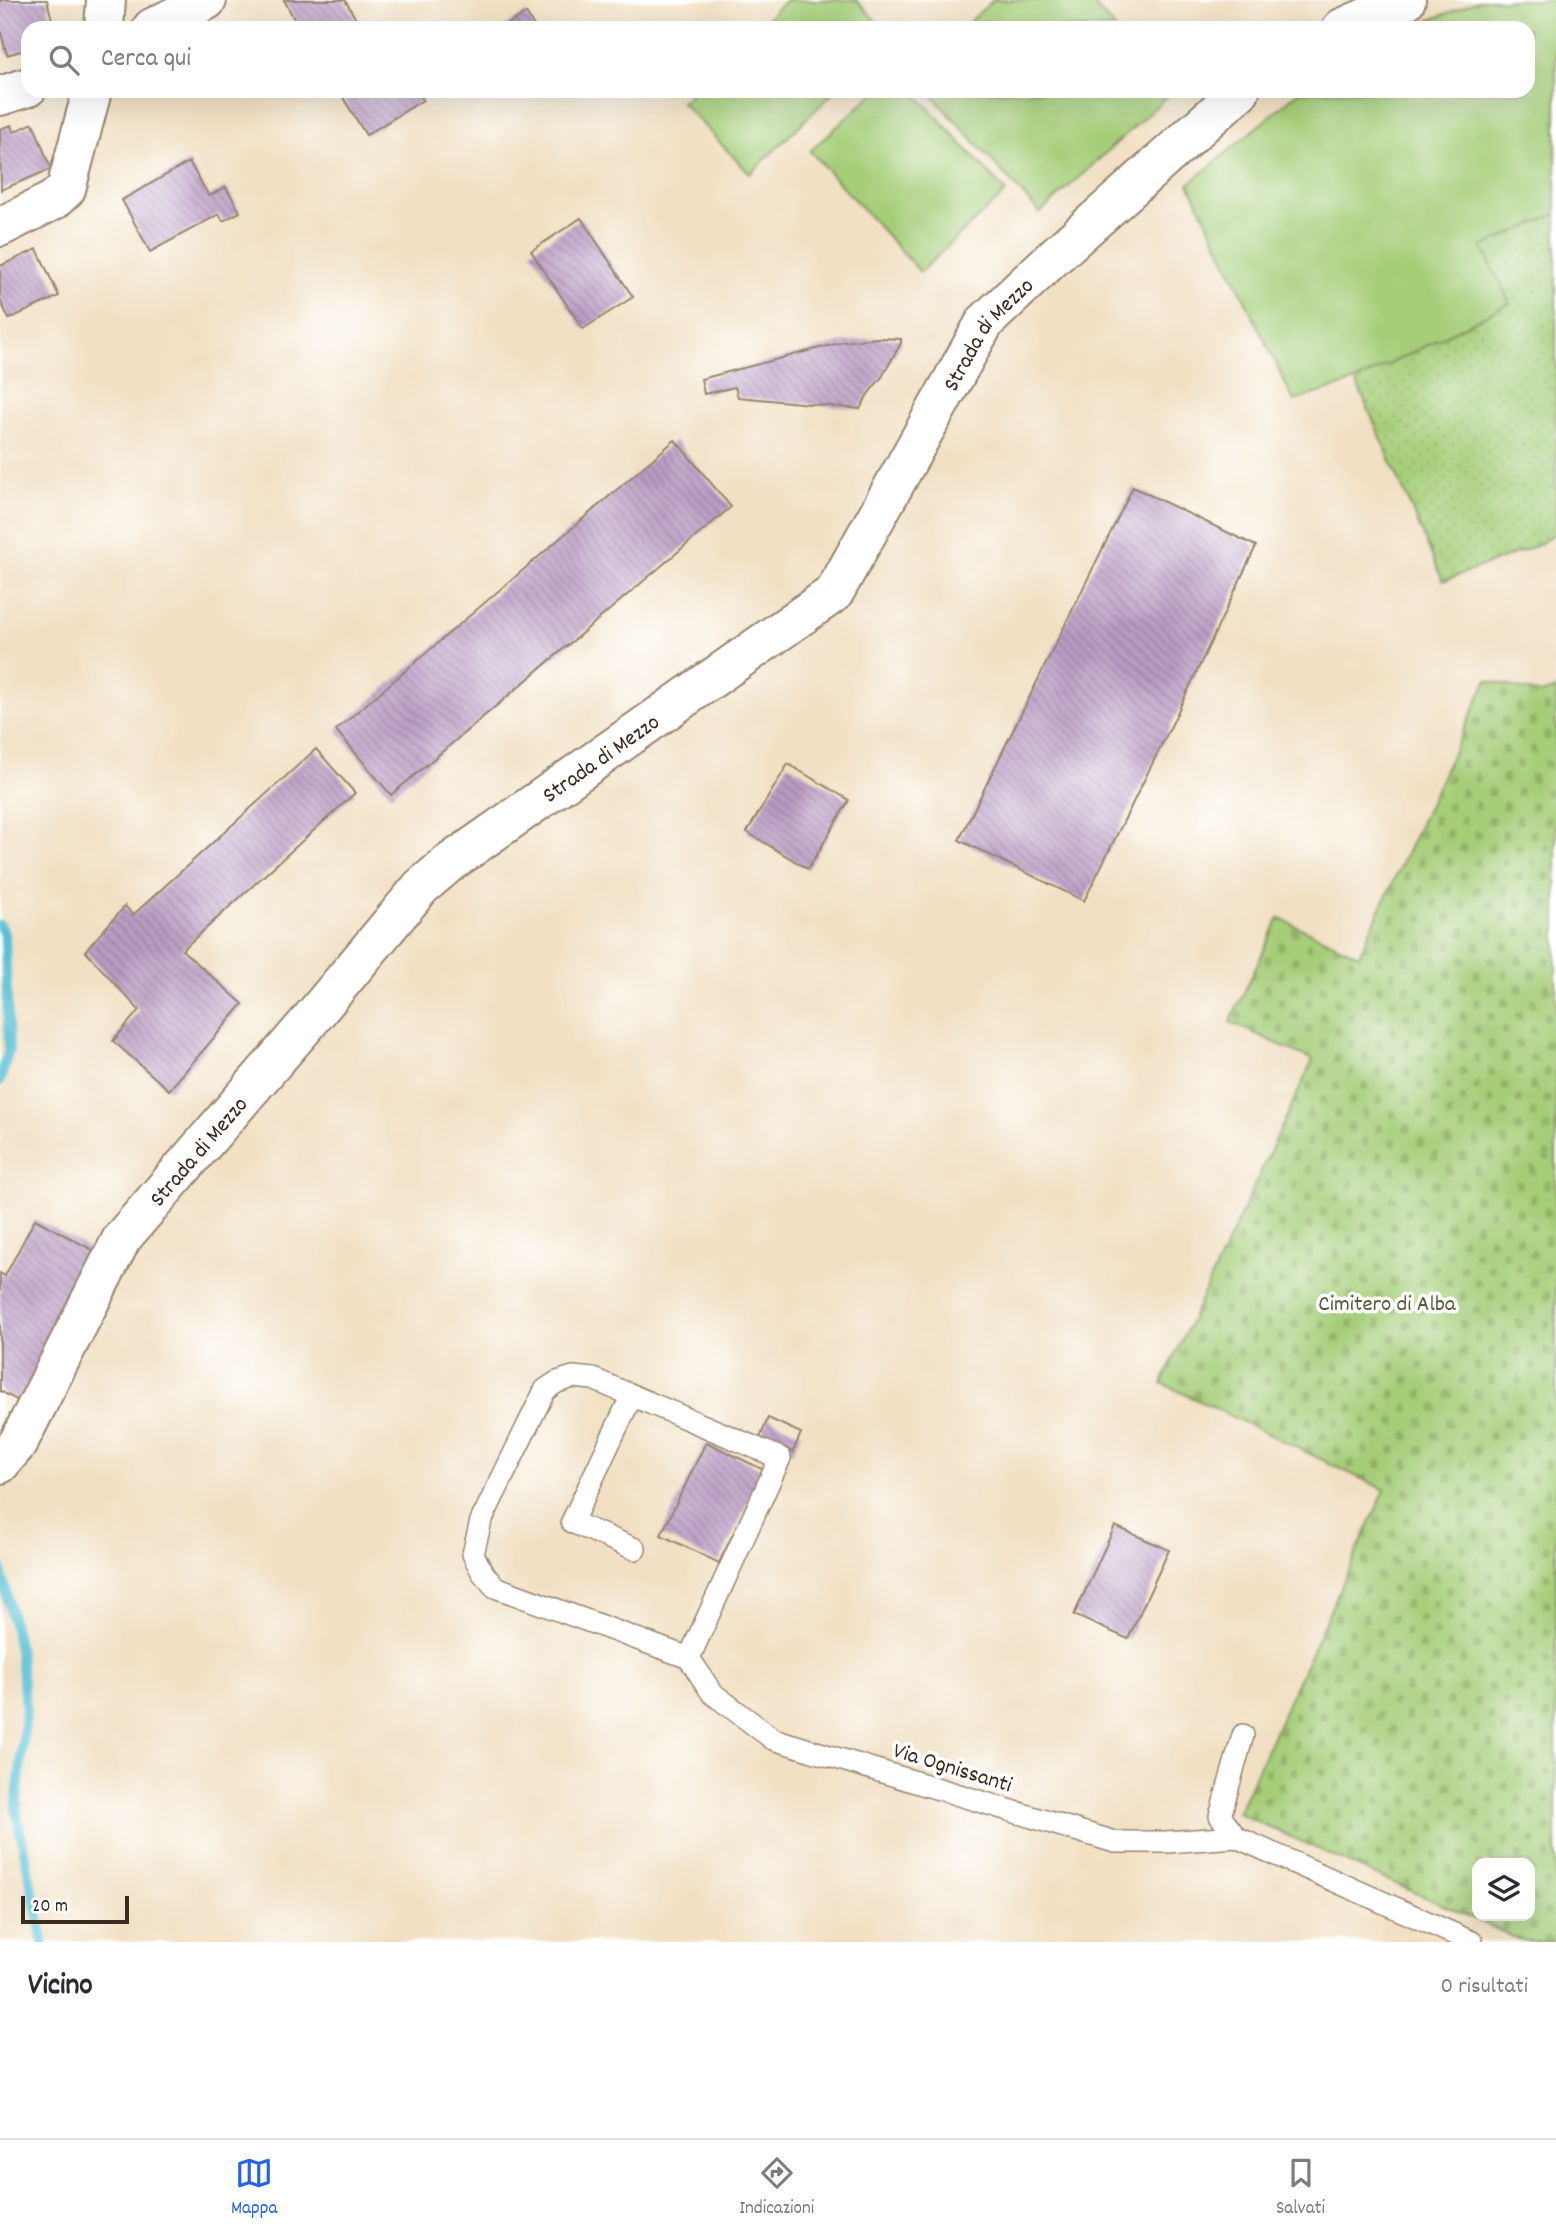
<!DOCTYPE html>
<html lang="it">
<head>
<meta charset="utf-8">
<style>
  :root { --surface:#fff; --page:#f7f7f7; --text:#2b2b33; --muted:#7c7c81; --line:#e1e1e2; --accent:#2563eb }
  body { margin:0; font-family:Dekko,sans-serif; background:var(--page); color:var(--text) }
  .controls { position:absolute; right:21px; bottom:21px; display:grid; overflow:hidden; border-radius:14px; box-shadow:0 7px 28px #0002 }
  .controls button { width:63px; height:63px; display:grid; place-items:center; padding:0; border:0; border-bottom:2px solid var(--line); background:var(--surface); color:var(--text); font:35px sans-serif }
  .scale { position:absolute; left:21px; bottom:18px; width:108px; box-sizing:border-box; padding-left:7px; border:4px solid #3b2a1e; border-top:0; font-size:19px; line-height:24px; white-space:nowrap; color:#3b2a1e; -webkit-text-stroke:5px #fff; paint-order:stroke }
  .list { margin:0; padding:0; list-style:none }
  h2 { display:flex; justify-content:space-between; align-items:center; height:91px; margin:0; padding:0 28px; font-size:30px }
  h2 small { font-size:23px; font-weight:400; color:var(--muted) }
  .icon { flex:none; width:38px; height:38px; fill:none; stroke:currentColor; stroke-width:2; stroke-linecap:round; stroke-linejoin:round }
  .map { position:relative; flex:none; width:1556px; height:1942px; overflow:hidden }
  .search { position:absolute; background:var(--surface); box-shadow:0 7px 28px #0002; left:21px; right:21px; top:21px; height:77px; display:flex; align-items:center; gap:18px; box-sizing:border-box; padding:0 24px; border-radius:21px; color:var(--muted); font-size:26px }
  .sheet { height:196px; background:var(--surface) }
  nav { display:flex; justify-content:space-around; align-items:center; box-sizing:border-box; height:98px; border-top:2px solid var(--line); background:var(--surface); font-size:19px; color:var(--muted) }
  nav a { display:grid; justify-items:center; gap:4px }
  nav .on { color:var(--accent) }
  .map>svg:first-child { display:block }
</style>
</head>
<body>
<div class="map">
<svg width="1556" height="1942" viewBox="0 0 1556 1942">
  <defs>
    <pattern id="cemetery-stones" width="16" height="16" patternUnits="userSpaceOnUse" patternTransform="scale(1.75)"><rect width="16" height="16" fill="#a6ce79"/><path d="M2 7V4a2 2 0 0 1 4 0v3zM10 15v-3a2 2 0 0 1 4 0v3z" fill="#90b168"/></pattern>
    <pattern id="garden-dots" width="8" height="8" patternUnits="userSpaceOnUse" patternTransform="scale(1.75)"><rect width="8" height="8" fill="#a6ce79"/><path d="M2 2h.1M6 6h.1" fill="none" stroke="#90b168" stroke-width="1.8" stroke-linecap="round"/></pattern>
    <pattern id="building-back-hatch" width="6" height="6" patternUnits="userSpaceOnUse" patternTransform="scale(1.75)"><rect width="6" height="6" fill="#ba9cc4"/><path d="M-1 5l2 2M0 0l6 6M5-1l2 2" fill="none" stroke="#987f9f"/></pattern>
  </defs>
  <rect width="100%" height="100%" fill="#fff"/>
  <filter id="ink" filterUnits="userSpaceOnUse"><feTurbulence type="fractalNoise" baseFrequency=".0143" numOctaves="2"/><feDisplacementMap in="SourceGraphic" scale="14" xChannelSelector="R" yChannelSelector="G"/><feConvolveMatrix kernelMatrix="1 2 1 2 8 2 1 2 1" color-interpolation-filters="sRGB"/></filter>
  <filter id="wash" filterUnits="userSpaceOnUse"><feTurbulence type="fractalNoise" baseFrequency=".00686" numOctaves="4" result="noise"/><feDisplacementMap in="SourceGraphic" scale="28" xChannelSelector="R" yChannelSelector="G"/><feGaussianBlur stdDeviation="1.57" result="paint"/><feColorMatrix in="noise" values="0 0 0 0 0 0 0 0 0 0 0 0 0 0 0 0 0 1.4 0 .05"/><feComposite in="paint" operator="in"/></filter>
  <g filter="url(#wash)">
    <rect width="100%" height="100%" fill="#f1e0c3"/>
    <!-- green -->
    <g fill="#a6ce79" stroke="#707c4c" stroke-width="2">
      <polygon points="786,0 856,0 883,28 757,28"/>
      <polygon points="993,0 1090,0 1115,28 963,28"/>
      <polygon points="1480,0 1556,0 1556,214 1482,247 1511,303 1356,381 1294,401 1189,184 1300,91 1528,91 1528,28 1410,28"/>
      <polygon points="693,91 835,91 750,174 681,102"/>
      <polygon points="876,91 913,91 1006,192 920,272 810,151"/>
      <polygon points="928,91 1173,91 1040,213"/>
    </g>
    <!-- cemetery -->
    <path fill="url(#cemetery-stones)" stroke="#707c4c" stroke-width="2" fill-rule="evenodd" d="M1487,680L1541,694L1556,689V1942H1525L1238,1813L1385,1490L1162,1383L1313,1060L1230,1022L1279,918L1359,955ZM1477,1863H1530V1916H1477Z"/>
    <!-- garden -->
    <polygon fill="url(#garden-dots)" stroke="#707c4c" stroke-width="2" points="1556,214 1556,532 1538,545 1443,581 1356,381 1510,303 1482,247"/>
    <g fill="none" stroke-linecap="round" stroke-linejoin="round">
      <!-- stream -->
      <g stroke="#59c1d6" stroke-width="10">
        <polyline points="0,925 5,936 9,1050 0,1081"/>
        <polyline points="0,1565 19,1649 26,1710 16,1811 43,1942"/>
      </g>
    </g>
    <g id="blocks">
      <!-- building -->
      <g fill="url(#building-back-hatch)">
        <polygon points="0,0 47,0 54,28 28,28 28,49 7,55 0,29"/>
        <polygon points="284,0 345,0 358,23 350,28 299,28"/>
        <polygon points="526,13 535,28 502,28"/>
        <polygon points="339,91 418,91 423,100 366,135"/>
        <polygon points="33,123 51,169 1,190 0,129 11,125 13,132"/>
        <polygon points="189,162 209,196 226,187 240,212 223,221 219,214 150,252 122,200"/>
        <polygon points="581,218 633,297 583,329 531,251"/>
        <polygon points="37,249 59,296 9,319 0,300 0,266"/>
        <polygon points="877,338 901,339 901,343 882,377 868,394 860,409 738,397 735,387 704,394 701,379 843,342"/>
        <polygon points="675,440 731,507 391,795 336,730"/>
        <polygon points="1133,487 1256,546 1172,724 1084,901 959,840"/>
        <polygon points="316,749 355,793 182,950 243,1004 169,1090 113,1041 139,1010 85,951 125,906 133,915"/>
        <polygon points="788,764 849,800 808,869 747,832"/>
        <polygon points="35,1219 100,1254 20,1402 0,1391 0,1273 5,1276"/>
        <polygon points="768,1418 801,1433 793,1452 760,1438"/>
        <polygon points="706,1442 764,1470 719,1563 661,1535"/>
        <polygon points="1115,1526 1169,1550 1128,1639 1074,1615"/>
      </g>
    </g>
  </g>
  <g filter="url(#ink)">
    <use href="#blocks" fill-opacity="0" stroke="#968570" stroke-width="2"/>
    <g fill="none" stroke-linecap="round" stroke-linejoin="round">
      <defs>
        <g id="service">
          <polygon points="573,1377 593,1379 780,1458 689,1658 495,1587 482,1572 473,1554 481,1521 545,1390 557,1382"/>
          <polyline points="632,1395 572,1522 635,1549"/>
          <polyline points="689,1658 712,1693 773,1739 1115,1842 1166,1842 1236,1837"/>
          <polyline points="1243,1735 1220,1816 1236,1837 1472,1942"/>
        </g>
        <g id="minor">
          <polyline points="104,28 106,0"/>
          <polyline points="152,28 207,0"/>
          <polyline points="1342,28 1406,0"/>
          <polyline points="0,96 28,87"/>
          <polyline points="0,227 54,200 66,189 92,91"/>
          <path id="s1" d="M0,1464L18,1443L122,1238L306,1025L421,887L448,864L834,593L985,322L1055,256L1240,91"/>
        </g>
      </defs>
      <!-- service casing -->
      <use href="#service" stroke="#968570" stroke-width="24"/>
      <!-- minor casing -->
      <use href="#minor" stroke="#968570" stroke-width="42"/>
      <!-- service -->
      <use href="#service" stroke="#fff" stroke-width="21"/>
      <!-- minor -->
      <use href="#minor" stroke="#fff" stroke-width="38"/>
    </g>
  </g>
  <g text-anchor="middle" stroke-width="7" stroke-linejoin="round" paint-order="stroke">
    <!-- street labels -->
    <g font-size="23" fill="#3b2a1e" stroke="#fff">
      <text dy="8" stroke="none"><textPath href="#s1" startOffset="1528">Strada di Mezzo</textPath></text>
      <text dy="8" stroke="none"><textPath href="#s1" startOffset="940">Strada di Mezzo</textPath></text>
      <text dy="8" stroke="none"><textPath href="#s1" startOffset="373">Strada di Mezzo</textPath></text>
      <text transform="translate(953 1766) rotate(17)" y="8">Via Ognissanti</text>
    </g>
    <!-- park labels -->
    <g font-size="23" fill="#5b5b39" stroke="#fff">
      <text x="1387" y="1310">Cimitero di Alba</text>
    </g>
  </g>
</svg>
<div class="controls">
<button><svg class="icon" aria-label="layers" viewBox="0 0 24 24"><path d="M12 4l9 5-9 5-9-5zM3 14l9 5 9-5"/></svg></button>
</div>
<div class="scale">20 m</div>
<div class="search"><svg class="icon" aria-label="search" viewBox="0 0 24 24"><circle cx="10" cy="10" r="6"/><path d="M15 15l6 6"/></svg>Cerca qui</div>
</div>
<section class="sheet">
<h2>Vicino<small>0 risultati</small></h2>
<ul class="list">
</ul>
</section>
<nav>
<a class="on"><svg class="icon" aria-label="map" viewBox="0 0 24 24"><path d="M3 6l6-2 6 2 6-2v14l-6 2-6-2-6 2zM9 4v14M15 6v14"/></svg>Mappa</a>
<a><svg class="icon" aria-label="directions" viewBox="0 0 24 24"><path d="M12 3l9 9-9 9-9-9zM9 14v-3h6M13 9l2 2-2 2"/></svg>Indicazioni</a>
<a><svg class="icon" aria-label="saved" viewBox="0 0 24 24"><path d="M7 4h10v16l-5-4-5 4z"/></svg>Salvati</a>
</nav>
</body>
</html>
